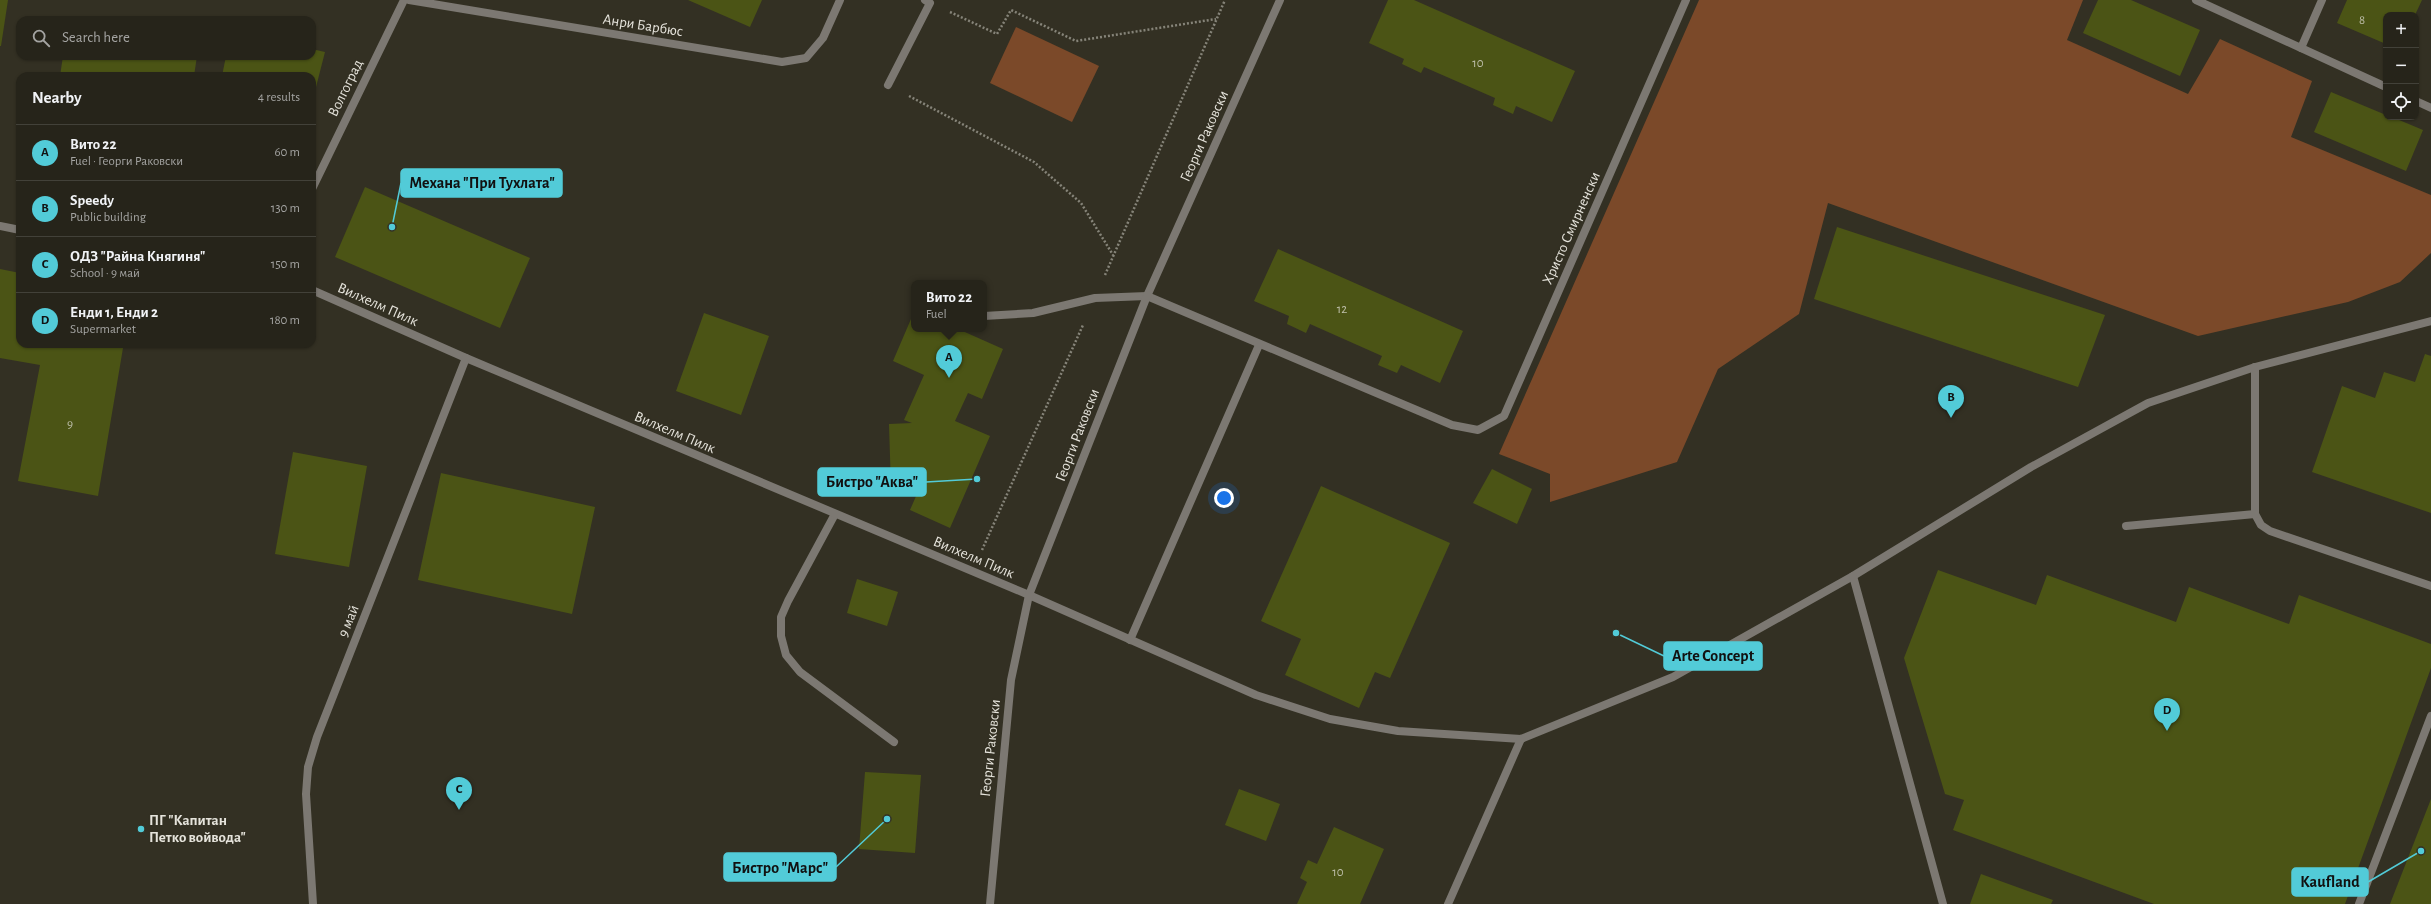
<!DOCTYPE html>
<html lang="en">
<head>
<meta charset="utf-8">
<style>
  :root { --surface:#26241a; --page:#2e2c23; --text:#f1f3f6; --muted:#a4a4a2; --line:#424139; --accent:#52cbd8 }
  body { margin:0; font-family:"Alegreya Sans",sans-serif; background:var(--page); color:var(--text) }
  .controls { position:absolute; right:12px; top:12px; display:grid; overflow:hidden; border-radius:8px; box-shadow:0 1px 3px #0004 }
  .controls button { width:36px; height:36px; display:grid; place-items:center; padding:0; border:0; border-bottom:1px solid var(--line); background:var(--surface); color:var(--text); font:20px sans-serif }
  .you { position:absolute; left:1224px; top:498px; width:14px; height:14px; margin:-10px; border:3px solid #fff; border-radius:50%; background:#1a73e8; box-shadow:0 0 0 6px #1a73e833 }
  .badge { display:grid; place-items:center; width:26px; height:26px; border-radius:50%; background:var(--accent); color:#111; font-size:13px; font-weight:700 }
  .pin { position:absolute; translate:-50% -33px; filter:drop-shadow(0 1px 2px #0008) }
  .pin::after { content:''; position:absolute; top:21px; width:14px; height:12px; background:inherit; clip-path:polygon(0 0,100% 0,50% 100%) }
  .popup { position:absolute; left:911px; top:280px; width:76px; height:52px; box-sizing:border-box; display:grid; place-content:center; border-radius:8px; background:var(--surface); filter:drop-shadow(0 1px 3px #0005); font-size:13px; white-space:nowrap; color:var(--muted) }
  .popup b { font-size:15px; color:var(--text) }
  .popup::after { content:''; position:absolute; left:50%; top:100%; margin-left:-8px; border:8px solid transparent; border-top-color:var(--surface) }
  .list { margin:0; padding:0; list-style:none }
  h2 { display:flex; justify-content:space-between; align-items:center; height:52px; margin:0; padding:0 16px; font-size:17px }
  h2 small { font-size:13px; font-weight:400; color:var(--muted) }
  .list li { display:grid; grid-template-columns:26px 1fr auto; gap:12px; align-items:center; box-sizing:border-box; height:56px; padding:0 16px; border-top:1px solid var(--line) }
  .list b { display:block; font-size:15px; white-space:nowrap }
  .list p { margin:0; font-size:13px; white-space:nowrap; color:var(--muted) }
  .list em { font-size:13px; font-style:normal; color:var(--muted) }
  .icon { flex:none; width:22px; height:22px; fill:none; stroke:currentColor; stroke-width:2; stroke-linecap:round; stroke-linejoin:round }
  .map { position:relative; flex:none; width:2431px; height:904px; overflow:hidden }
  .search { position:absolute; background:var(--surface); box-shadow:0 1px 3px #0004; left:16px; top:16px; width:300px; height:44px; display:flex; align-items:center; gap:10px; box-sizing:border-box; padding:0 14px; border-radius:12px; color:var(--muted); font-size:15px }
  .panel { position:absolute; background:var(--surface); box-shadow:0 1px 3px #0004; left:16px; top:72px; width:300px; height:276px; border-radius:12px }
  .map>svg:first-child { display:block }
</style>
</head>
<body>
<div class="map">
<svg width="2431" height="904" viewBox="0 0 2431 904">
  <rect width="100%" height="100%" fill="#333023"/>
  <!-- green -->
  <g fill="#7b4929">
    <polygon points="1699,0 2083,0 2067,40 2188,94 2220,39 2312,81 2291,137 2431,195 2431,253 2400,282 2348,302 2198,336 1828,203 1799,314 1718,369 1677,462 1550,502 1550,474 1499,454"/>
    <polygon points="1016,27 1099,66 1072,122 990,83"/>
  </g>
  <!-- building -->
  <g fill="#4b5415">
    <polygon points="0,0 8,0 1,46 0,46"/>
    <polygon points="688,0 762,0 750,27"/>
    <polygon points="1388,0 1414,0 1575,71 1552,122 1516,106 1513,114 1493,105 1495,98 1424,67 1421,73 1402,64 1404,59 1369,43"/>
    <polygon points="2098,0 2131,0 2200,30 2180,76 2083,33"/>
    <polygon points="2347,0 2422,0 2415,15 2386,15 2386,44 2337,23"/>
    <polygon points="312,49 325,52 315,91 312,90 312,76 222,76 226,56 312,56"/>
    <polygon points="63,56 197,56 194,76 60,76"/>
    <polygon points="2331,92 2386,115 2386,117 2392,117 2423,130 2406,171 2314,132"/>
    <polygon points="365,187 530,258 500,328 335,257"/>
    <polygon points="1837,227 2105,315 2078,387 1814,299"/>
    <polygon points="1278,249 1463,331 1440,383 1401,365 1397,373 1378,365 1382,356 1310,324 1306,333 1287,324 1289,316 1254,301"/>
    <polygon points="0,269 20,273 20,344 121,344 123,348 98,496 18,481 40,365 0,358"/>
    <polygon points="914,312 914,329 958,329 1003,349 982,399 968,393 955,421 990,436 950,528 910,510 920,487 891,488 889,424 912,423 904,420 924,375 893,361"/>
    <polygon points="704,313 769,336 741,415 676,391"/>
    <polygon points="2425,354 2431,356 2431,513 2312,472 2342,386 2375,398 2384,372 2415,382"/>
    <polygon points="293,452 367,466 349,567 275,554"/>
    <polygon points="1492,469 1532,489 1517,524 1473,503"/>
    <polygon points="441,473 595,507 572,614 418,580"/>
    <polygon points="1321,486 1450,543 1390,678 1375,672 1359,708 1285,675 1301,639 1261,621"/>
    <polygon points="1938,570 2036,605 2047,575 2176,622 2189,587 2289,624 2299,595 2431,644 2431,668 2345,904 2154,904 1953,830 1964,800 1945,794 1904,658"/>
    <polygon points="857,579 898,592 887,626 847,613"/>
    <polygon points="865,772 921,775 915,853 859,849"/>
    <polygon points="1239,789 1280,804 1266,841 1225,825"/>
    <polygon points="2431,799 2431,904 2390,904"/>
    <polygon points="1334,827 1384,849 1360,904 1297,904 1307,882 1300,878 1308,860 1317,864"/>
    <polygon points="1981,874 2053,900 2051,904 1970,904"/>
  </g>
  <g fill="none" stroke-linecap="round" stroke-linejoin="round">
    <!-- path -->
    <g stroke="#868479" stroke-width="2.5" stroke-dasharray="2 2" stroke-linecap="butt">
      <polyline points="950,12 997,34 1011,10 1076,41 1216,19"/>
      <polyline points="909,96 1034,162 1081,203 1113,255"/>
      <polyline points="1105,275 1225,0"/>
      <polyline points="982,550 1083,325"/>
    </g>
    <!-- service -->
    <g stroke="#7c7872" stroke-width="8">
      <polyline points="2301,48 2322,0"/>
      <polyline points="888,85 930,3 925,0"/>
      <polyline points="984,316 1033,313 1095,298 1147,296"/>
      <polyline points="2255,367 2255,514 2261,525 2270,531 2431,586"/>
      <polyline points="835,514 788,601 781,617 781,636 786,655 800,672 894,742"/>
      <polyline points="2126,526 2255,514"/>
      <polyline points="1130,640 1259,345"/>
      <polyline points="2359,904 2431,716"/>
    </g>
    <!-- minor -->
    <g stroke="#7c7872" stroke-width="8">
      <polyline points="409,0 782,62 806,58 823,38 840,0"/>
      <polyline points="2196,0 2386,87"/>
      <polyline points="2416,101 2431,108"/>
      <polyline points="312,189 404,0"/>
      <polyline points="0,226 20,230"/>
      <polyline points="312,290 466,358 1029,595 1256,695 1330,719 1398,731 1521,739 1673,677 1853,576 2031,467 2148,403 2255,367 2431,321"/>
      <polyline points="1147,296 1452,425 1478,430 1504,416 1686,0"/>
      <polyline points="1853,576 1943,904"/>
      <polyline points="313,904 306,794 308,767 317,737 466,358"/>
      <polyline points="1448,904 1521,739"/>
    </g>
    <!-- tertiary -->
    <polyline stroke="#7c7872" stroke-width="8" points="990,904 1011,680 1029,595 1147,296 1280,0"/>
  </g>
  <!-- markers -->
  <circle fill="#52cbd8" stroke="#333023" stroke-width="1.5" cx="141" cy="829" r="4"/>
  <g text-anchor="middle" stroke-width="3" stroke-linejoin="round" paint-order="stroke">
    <!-- number labels -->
    <g font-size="13" fill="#bebfaa">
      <text x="2362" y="24">8</text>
      <text x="1478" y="67">10</text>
      <text x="1342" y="313">12</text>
      <text x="70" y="428">9</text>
      <text x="1338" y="876">10</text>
    </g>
    <!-- street labels -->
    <g font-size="15" fill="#e5e3db" stroke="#333023">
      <text transform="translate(643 25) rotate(9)" y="5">Анри Барбюс</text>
      <text transform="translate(345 88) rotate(-64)" y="5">Волгоград</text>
      <text transform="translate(1204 136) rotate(-66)" y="5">Георги Раковски</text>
      <text transform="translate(1571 228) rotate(-66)" y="5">Христо Смирненски</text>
      <text transform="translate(378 304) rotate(24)" y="5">Вилхелм Пилк</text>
      <text transform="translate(675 432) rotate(23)" y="5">Вилхелм Пилк</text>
      <text transform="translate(1077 435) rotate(-69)" y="5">Георги Раковски</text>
      <text transform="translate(974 557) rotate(23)" y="5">Вилхелм Пилк</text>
      <text transform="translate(348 621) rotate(-68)" y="5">9 май</text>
      <text transform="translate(990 748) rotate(-84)" y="5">Георги Раковски</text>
    </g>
    <!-- poi labels -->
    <g font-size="15" font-weight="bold" fill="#e5e3db" stroke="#333023" text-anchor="start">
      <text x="149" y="825">ПГ "Капитан<tspan x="149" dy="17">Петко войвода"</tspan></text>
    </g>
  </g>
  <!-- callouts -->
  <path fill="none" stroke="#52cbd8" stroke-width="1.5" d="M392 227L401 183M977 479L926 482M1616 633L1664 656M887 819L836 867M2421 851L2368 882"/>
  <g fill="#52cbd8" stroke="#333023" stroke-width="1.5">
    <circle cx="392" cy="227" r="4"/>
    <circle cx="977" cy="479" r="4"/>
    <circle cx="1616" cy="633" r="4"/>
    <circle cx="887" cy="819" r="4"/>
    <circle cx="2421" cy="851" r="4"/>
  </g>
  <g fill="#52cbd8" stroke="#52cbd8" stroke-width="1.5">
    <rect x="401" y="169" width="161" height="28" rx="4"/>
    <rect x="818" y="468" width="108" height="28" rx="4"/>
    <rect x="1664" y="642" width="98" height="28" rx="4"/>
    <rect x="724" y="853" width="112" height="28" rx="4"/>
    <rect x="2292" y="868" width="76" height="28" rx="4"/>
  </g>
  <g font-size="16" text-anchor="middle" font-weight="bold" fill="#111">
    <text x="482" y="188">Механа "При Тухлата"</text>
    <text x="872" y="487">Бистро "Аква"</text>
    <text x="1713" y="661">Arte Concept</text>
    <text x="780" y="873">Бистро "Марс"</text>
    <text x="2330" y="887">Kaufland</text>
  </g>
</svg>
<div class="controls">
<button>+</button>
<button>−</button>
<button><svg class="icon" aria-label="locate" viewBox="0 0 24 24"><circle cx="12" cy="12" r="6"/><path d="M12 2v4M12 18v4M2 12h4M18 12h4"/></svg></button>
</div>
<div class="you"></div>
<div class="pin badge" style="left:949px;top:378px">A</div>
<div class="popup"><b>Вито 22</b>Fuel</div>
<div class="pin badge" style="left:1951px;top:418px">B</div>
<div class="pin badge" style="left:459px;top:810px">C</div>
<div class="pin badge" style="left:2167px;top:731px">D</div>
<div class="search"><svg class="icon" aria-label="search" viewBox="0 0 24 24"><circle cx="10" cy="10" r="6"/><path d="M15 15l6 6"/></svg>Search here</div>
<section class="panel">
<h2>Nearby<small>4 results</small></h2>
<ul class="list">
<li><span class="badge">A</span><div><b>Вито 22</b><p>Fuel · Георги Раковски</p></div><em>60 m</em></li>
<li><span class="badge">B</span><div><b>Speedy</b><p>Public building</p></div><em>130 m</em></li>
<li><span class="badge">C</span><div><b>ОДЗ &quot;Райна Княгиня&quot;</b><p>School · 9 май</p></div><em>150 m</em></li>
<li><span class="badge">D</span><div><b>Енди 1, Енди 2</b><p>Supermarket</p></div><em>180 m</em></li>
</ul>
</section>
</div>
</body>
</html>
